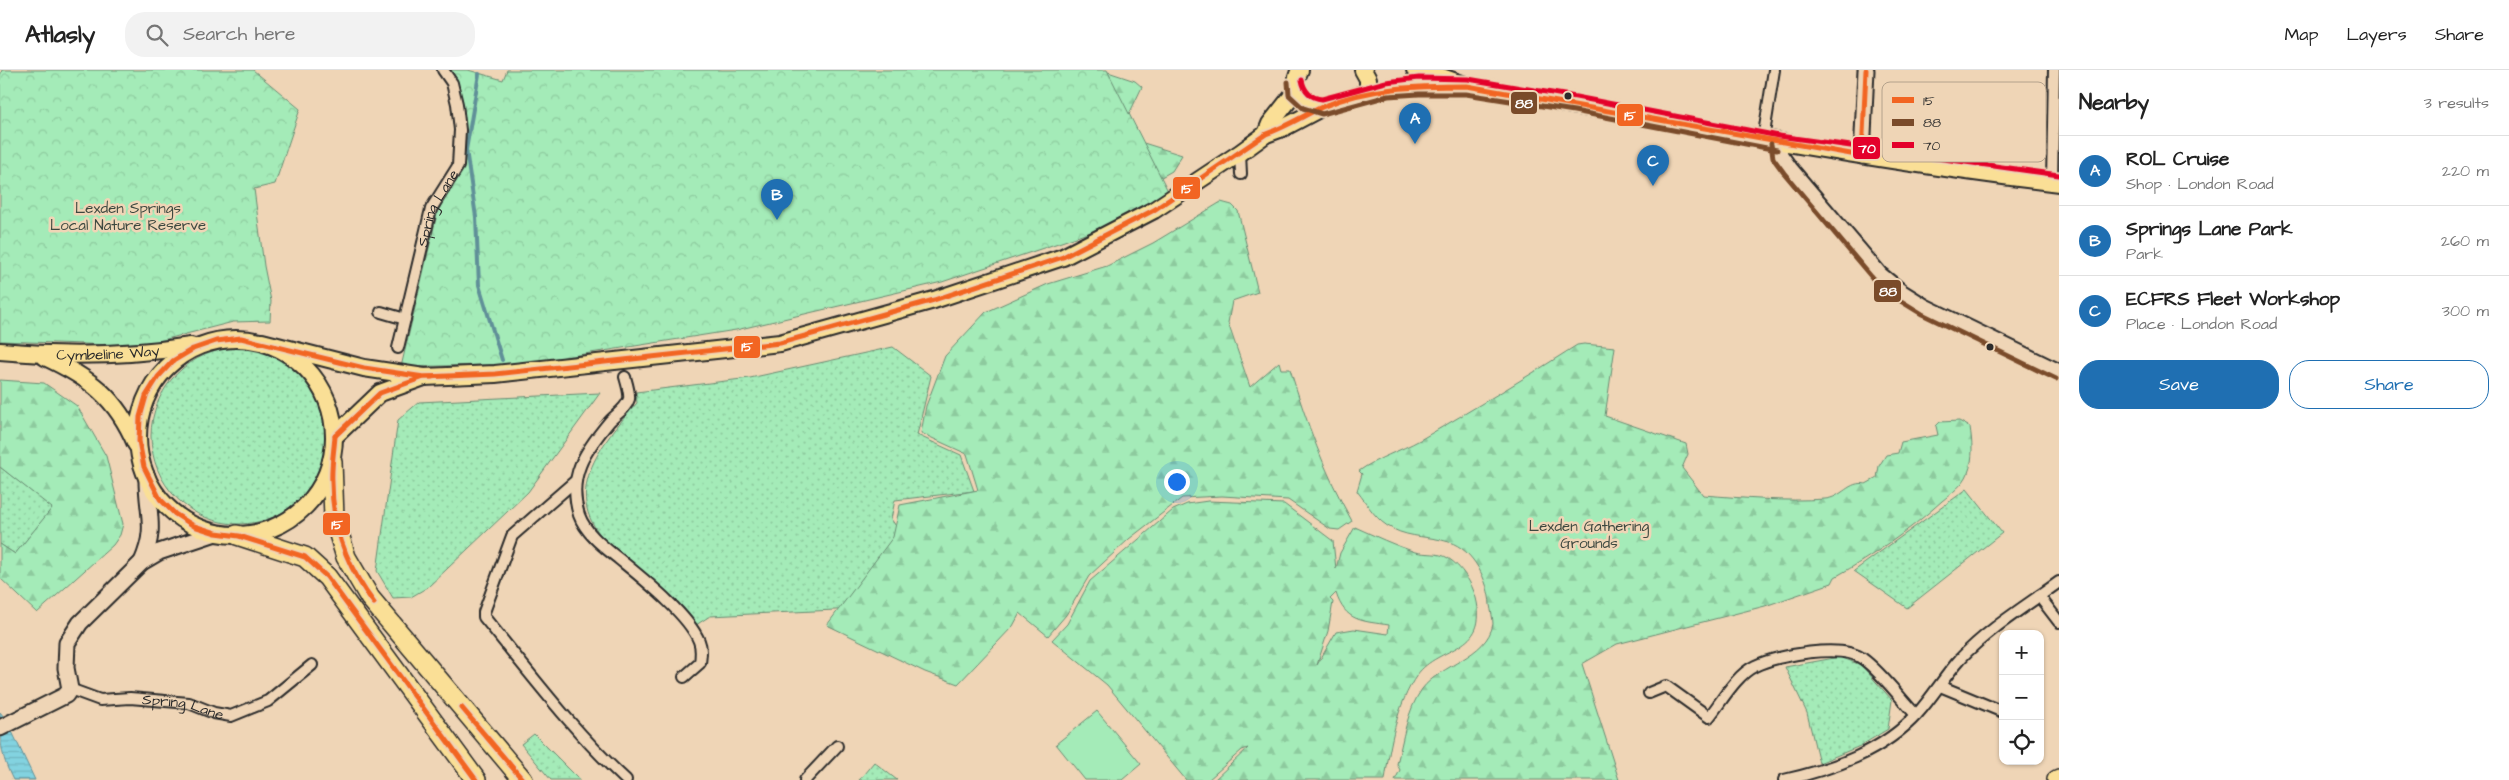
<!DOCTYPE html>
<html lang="en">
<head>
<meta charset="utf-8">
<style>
  :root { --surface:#fff; --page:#f2f2f2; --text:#222; --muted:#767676; --line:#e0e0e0; --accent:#1f6fb2 }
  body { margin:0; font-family:"Architects Daughter",sans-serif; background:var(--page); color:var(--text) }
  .controls { position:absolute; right:15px; bottom:15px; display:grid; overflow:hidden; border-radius:10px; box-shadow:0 1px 4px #0004 }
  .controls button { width:45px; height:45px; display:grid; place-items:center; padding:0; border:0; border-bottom:1px solid var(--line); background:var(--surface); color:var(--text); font:25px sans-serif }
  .you { position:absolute; left:1176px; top:411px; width:18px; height:18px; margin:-12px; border:4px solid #fff; border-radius:50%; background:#1a73e8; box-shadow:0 0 0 8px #1a73e833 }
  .badge { display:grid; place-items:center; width:32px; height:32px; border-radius:50%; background:var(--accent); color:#fff; font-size:16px; font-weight:700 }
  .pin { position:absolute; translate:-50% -41px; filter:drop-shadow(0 1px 2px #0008) }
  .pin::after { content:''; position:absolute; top:26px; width:18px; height:15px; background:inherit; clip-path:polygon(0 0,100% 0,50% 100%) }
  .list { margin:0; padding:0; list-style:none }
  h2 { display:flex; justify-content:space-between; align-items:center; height:65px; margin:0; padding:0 20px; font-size:21px }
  h2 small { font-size:16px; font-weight:400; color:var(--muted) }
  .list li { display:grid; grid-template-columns:32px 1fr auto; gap:15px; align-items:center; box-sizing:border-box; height:70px; padding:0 20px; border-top:1px solid var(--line) }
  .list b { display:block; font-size:19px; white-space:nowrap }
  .list p { margin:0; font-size:16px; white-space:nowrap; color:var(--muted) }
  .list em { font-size:16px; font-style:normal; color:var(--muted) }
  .actions { display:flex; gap:10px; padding:15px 20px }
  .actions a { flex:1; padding:11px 0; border:1px solid var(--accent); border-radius:20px; text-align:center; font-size:18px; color:var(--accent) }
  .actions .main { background:var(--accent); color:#fff }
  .icon { flex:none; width:28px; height:28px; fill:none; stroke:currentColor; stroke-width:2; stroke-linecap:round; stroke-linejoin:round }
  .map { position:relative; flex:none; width:2059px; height:710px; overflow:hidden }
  header { display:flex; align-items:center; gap:30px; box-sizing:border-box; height:70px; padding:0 25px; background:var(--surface); border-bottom:1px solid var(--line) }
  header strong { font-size:24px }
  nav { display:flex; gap:28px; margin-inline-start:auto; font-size:18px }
  .search { width:350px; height:45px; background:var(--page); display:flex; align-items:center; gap:12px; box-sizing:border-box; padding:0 18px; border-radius:20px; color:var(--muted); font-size:19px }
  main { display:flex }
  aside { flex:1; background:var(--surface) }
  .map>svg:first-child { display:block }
</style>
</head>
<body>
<header>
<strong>Atlasly</strong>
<div class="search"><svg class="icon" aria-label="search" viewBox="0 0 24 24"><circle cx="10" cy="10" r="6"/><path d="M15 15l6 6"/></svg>Search here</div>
<nav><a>Map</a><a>Layers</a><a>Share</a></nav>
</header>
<main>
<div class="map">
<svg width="2059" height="710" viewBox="0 0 2059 710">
  <defs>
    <pattern id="grass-dots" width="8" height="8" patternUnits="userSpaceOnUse" patternTransform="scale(1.25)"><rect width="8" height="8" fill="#a4ebb8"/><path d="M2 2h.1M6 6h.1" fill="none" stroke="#8dca9e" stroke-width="1.8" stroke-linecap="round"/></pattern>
    <pattern id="forest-firs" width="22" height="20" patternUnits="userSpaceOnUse" patternTransform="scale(1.25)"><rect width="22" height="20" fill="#a4ebb8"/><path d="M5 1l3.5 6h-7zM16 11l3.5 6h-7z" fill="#8dca9e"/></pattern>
    <pattern id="park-crowns" width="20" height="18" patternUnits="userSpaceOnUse" patternTransform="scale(1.25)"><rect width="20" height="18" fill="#a4ebb8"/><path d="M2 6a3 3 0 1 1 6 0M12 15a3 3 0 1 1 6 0" fill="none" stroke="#8dca9e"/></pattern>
    <pattern id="water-rules" width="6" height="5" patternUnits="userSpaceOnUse" patternTransform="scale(1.25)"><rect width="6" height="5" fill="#83d3e0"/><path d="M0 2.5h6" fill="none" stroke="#71b5c0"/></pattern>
  </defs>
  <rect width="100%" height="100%" fill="#efd5b6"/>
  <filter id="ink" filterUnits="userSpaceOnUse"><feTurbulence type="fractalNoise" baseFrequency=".02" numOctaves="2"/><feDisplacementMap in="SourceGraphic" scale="10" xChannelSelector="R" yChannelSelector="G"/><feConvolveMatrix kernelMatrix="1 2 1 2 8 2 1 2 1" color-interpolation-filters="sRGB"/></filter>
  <g filter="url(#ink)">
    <!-- grass -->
    <g fill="url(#grass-dots)" stroke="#688b72">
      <path d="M893,277L931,306L917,365L961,385L974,421L895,430L891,449L919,489L856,539L710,546L696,555C684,542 673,528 660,516C644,501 625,489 610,475C557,426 601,374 637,333L636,322L750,308Z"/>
      <circle cx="239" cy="366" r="88"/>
      <polygon points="600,323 528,422 428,517 411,527 393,528 377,501 398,350 419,332"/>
      <polygon points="0,397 53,438 15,484 0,474"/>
      <polygon points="1967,419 2002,463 1907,538 1854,501"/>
      <polygon points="1840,587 1861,595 1892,630 1888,659 1860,676 1819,693 1807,643 1785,597"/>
      <polygon points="534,664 580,710 551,710 521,674"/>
      <polygon points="874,692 897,710 859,710"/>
    </g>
    <!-- forest -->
    <g fill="url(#forest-firs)" stroke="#688b72" fill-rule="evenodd">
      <polygon points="1108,2 1135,11 1142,17 1123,57 1134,70 1182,85 1172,101 1140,119"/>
      <path d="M1221,132L1232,135L1238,141L1258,222L1232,231L1228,253L1250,317L1279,292L1281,299H1290C1306,351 1325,404 1352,451L1339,460L1330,459L1288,430L1222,426L1182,428L1129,469L1089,506L1066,545L1048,566L1020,543L1013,556L958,614L925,602L827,555L893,467L900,435L978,420L967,384L921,363L926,336L945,286L986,242L1048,214L1107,196L1153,173Z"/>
      <path d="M1584,274L1615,277L1605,346L1686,374L1688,384L1682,398L1703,425C1744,428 1784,432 1825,429C1842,428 1849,410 1866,414L1877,408L1879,396L1886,385L1898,383L1901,372L1938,365L1936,356L1940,352L1959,351L1970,357C1972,371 1974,388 1968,403C1964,414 1952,423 1942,431C1909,461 1874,485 1835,507L1832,513L1765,536L1617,574L1582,594L1619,710H1395L1400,700L1397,694C1403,670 1407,640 1422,619C1441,594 1487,587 1493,554C1493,548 1491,541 1490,535C1489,512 1473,479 1449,472C1430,466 1411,468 1393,459C1376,451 1369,436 1357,421L1362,404L1359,401C1377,388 1400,381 1420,370C1473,339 1526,308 1577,275Z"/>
      <polygon points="0,310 44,313 77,336 106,386 123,454 120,465 113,475 37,543 0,508 0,474 15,484 52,438 0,397"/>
      <path d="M1208,431L1284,434L1333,471L1336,499L1340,483L1355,457C1375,466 1394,475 1415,482C1427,485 1438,482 1448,488C1462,497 1472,513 1476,528C1490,583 1438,575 1417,605C1397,634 1390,675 1385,710H1214L1248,678L1242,680L1208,710H1186L1107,615L1052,570L1067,554L1090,511L1173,440L1187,434ZM1336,523C1345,552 1363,551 1389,555L1388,564L1354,559L1336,562L1317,595L1328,561L1333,532L1330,529Z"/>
    </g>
    <!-- park -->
    <g fill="url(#park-crowns)" stroke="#688b72">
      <polygon points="2,0 253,0 300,39 275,114 254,119 264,196 271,231 270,251 233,252 139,276 0,271 0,6"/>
      <polygon points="443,0 468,0 503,10 507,0 1107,0 1168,121 1109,156 942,212 736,260 521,294 401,297 437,144 456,102 460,59 453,52 457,34"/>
    </g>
    <!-- pitch -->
    <polygon fill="#a4ebb8" stroke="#688b72" points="1097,641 1141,694 1122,710 1085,710 1056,674"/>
    <!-- water -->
    <path fill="url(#water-rules)" stroke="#609098" d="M0,642L7,651L35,710H13C0,684 0,670 0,642Z"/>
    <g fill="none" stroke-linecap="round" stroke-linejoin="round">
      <!-- stream -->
      <polyline stroke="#609098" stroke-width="4" points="479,4 466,80 476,147 479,215 502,290"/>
      <defs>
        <g id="street">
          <polyline points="1763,70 1774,0"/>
          <polyline points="1240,83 1241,104"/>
          <polyline points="2052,112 2054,0"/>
          <polyline points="381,242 405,249"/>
          <path id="s1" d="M398,278L431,139L458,96L460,60L457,34L452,13L443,0"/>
          <path d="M625,307C627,314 630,323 629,329C626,339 615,345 609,352C585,381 567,406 579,445C586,464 604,477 619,489C642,508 688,544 699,571C702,578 701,585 700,593L684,607"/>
          <path d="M574,412L512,466L484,542V547C530,603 573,661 626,710"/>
          <polyline points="2039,526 2059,552"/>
          <polyline points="1940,616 2003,642"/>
          <path id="s2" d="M70,619L100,630L130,628L189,633L214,643L231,646L268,631L312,595"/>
          <path d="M1649,623L1666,616L1709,647C1722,631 1736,605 1755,596C1777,585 1843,573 1863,589C1881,602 1900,628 1916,645"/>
          <polyline points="805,710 837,676"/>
          <path d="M1784,710C1833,699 1883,682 1918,643C1933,626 1945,606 1960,589C1988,559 2026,536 2059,512"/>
        </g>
        <g id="secondary">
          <polyline points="1778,73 1780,85 1790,99 1880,205 1901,222 1925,237 2059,302"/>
          <polyline points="1862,86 1866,0"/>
          <path d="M142,492C158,456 146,442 147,406"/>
          <polyline points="0,658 66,625 70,619 66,598 67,573 80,553 142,492 159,482 216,463"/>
        </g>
        <g id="primary">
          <path d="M1300,0C1290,18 1300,37 1322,37C1337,36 1354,25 1369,22C1396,17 1423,16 1450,16"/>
          <polyline points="1363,0 1368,9 1368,23"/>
          <path d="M1415,0C1437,3 1456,14 1477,18C1671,52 1864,90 2059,113"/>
          <polyline points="1266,64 1270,54 1296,21"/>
          <circle cx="236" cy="367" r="98"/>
          <polyline points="262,272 364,298 424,307 495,304 780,273 934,230 1063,187 1154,140 1240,83 1266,64 1285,57 1323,37"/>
          <path id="s3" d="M0,281C65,287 127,286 191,276"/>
          <path d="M45,287C90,308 116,327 136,374"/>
          <polyline points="335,366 380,323 424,307"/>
        </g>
        <g id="highway">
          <polyline points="332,392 334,448 346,487 370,528 523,710"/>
          <polyline points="237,465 305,487 327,507 476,710"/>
          <polyline points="2057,710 2059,709"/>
        </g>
      </defs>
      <!-- street casing -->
      <use href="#street" stroke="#2b2b2b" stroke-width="14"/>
      <!-- secondary casing -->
      <use href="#secondary" stroke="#2b2b2b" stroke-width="19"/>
      <!-- primary casing -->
      <use href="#primary" stroke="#2b2b2b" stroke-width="20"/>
      <!-- highway casing -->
      <use href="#highway" stroke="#2b2b2b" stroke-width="22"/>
      <!-- street -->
      <use href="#street" stroke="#efd5b6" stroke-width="10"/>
      <!-- secondary -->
      <use href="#secondary" stroke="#efd5b6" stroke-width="15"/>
      <!-- primary -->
      <use href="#primary" stroke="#fadf96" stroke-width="16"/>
      <!-- highway -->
      <use href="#highway" stroke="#fadf96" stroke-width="19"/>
      <defs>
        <g id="bus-1">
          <polyline points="1862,86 1866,0"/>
          <polyline points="335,366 380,323 424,307 432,307"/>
          <path d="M335,366C334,381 331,396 332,412C332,457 347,497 374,533"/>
          <polyline points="462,638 523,710"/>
          <path d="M476,710L327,507L305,487L239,466L216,463L194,456L175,444L160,429L144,397L139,371L140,347L146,326L158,307L173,291L193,279L216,271L241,268L364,298L424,307L495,304L780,273L934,230L1063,187L1154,140L1266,64C1286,57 1303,46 1322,37C1368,17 1418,16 1467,16L1862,86"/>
        </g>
        <g id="bus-2">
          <polyline points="1288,12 1289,25 1303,38 1322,44 1388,26 1419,24 1466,24 1574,41 1777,80"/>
          <polyline points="1771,74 1773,88 1784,103 1874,210 1896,228 1922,244 2056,309"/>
        </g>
        <path id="bus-3" d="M1302,10C1304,21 1311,28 1322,29L1386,12L1419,8L1468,9L1576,27L1779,66L2059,105"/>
      </defs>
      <!-- bus-1 casing -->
      <use href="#bus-1" stroke="#efd5b6" stroke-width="9"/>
      <!-- bus-2 casing -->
      <use href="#bus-2" stroke="#efd5b6" stroke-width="9"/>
      <!-- bus-3 casing -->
      <use href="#bus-3" stroke="#efd5b6" stroke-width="9"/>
      <!-- bus-1 -->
      <use href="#bus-1" stroke="#f26522" stroke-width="5"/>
      <!-- bus-2 -->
      <use href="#bus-2" stroke="#7a4b2a" stroke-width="5"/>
      <!-- bus-3 -->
      <use href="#bus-3" stroke="#e4002b" stroke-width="5"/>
    </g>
  </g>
  <!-- markers -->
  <g fill="#2b2b2b" stroke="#efd5b6" stroke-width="2">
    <circle cx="1568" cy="26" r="4.5"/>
    <circle cx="1990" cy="277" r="4.5"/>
  </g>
  <g text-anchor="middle" stroke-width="5" stroke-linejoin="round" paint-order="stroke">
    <!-- park labels -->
    <g font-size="15" fill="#3d4840" stroke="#efd5b6">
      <text x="128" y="143">Lexden Springs<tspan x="128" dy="17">Local Nature Reserve</tspan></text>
      <text x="1589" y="461">Lexden Gathering<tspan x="1589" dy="17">Grounds</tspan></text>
    </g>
    <!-- street labels -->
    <g font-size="15" fill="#2b2b2b" stroke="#efd5b6">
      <text dy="5" stroke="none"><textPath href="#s1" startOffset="146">Spring Lane</textPath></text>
      <text dy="5" stroke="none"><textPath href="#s3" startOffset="108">Cymbeline Way</textPath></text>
      <text dy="5" stroke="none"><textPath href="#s2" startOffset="116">Spring Lane</textPath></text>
    </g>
  </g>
  <!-- legend -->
  <rect x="1882" y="12" width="164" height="80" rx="8" fill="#efd5b6" stroke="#b4a28c" stroke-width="1"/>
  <rect x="1892" y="27" width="22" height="6" fill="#f26522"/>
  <rect x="1892" y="49" width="22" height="7" fill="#7a4b2a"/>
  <rect x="1892" y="72" width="22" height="6" fill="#e4002b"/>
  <g font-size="14" fill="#2b2b2b">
    <text x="1923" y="35">15</text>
    <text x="1923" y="57">88</text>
    <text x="1923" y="80">70</text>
  </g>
  <g stroke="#efd5b6" stroke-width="2">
    <rect x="1510" y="21" width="28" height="24" rx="5" fill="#7a4b2a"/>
    <rect x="1616" y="33" width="28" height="24" rx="5" fill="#f26522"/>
    <rect x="1852" y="66" width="29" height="24" rx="5" fill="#e4002b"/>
    <rect x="1172" y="106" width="29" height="24" rx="5" fill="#f26522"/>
    <rect x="1873" y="209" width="29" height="24" rx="5" fill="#7a4b2a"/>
    <rect x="733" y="265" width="28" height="24" rx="5" fill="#f26522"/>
    <rect x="322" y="442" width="29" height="24" rx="5" fill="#f26522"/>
  </g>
  <g font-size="14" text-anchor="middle" font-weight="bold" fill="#fff">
    <text x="1524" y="38">88</text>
    <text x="1630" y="50">15</text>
    <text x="1867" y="83">70</text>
    <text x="1187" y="123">15</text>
    <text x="1888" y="226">88</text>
    <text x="747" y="281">15</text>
    <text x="337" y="459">15</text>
  </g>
</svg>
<div class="controls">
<button>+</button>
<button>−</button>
<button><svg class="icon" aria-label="locate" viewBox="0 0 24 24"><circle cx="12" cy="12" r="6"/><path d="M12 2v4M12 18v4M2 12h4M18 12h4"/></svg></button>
</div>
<div class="you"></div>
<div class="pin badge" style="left:1415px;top:74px">A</div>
<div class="pin badge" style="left:777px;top:150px">B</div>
<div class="pin badge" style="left:1653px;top:116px">C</div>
</div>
<aside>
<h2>Nearby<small>3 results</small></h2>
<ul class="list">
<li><span class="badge">A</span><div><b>ROL Cruise</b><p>Shop · London Road</p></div><em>220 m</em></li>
<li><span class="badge">B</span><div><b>Springs Lane Park</b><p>Park</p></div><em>260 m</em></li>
<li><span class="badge">C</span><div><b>ECFRS Fleet Workshop</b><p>Place · London Road</p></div><em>300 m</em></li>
</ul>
<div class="actions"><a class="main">Save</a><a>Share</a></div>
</aside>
</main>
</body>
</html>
